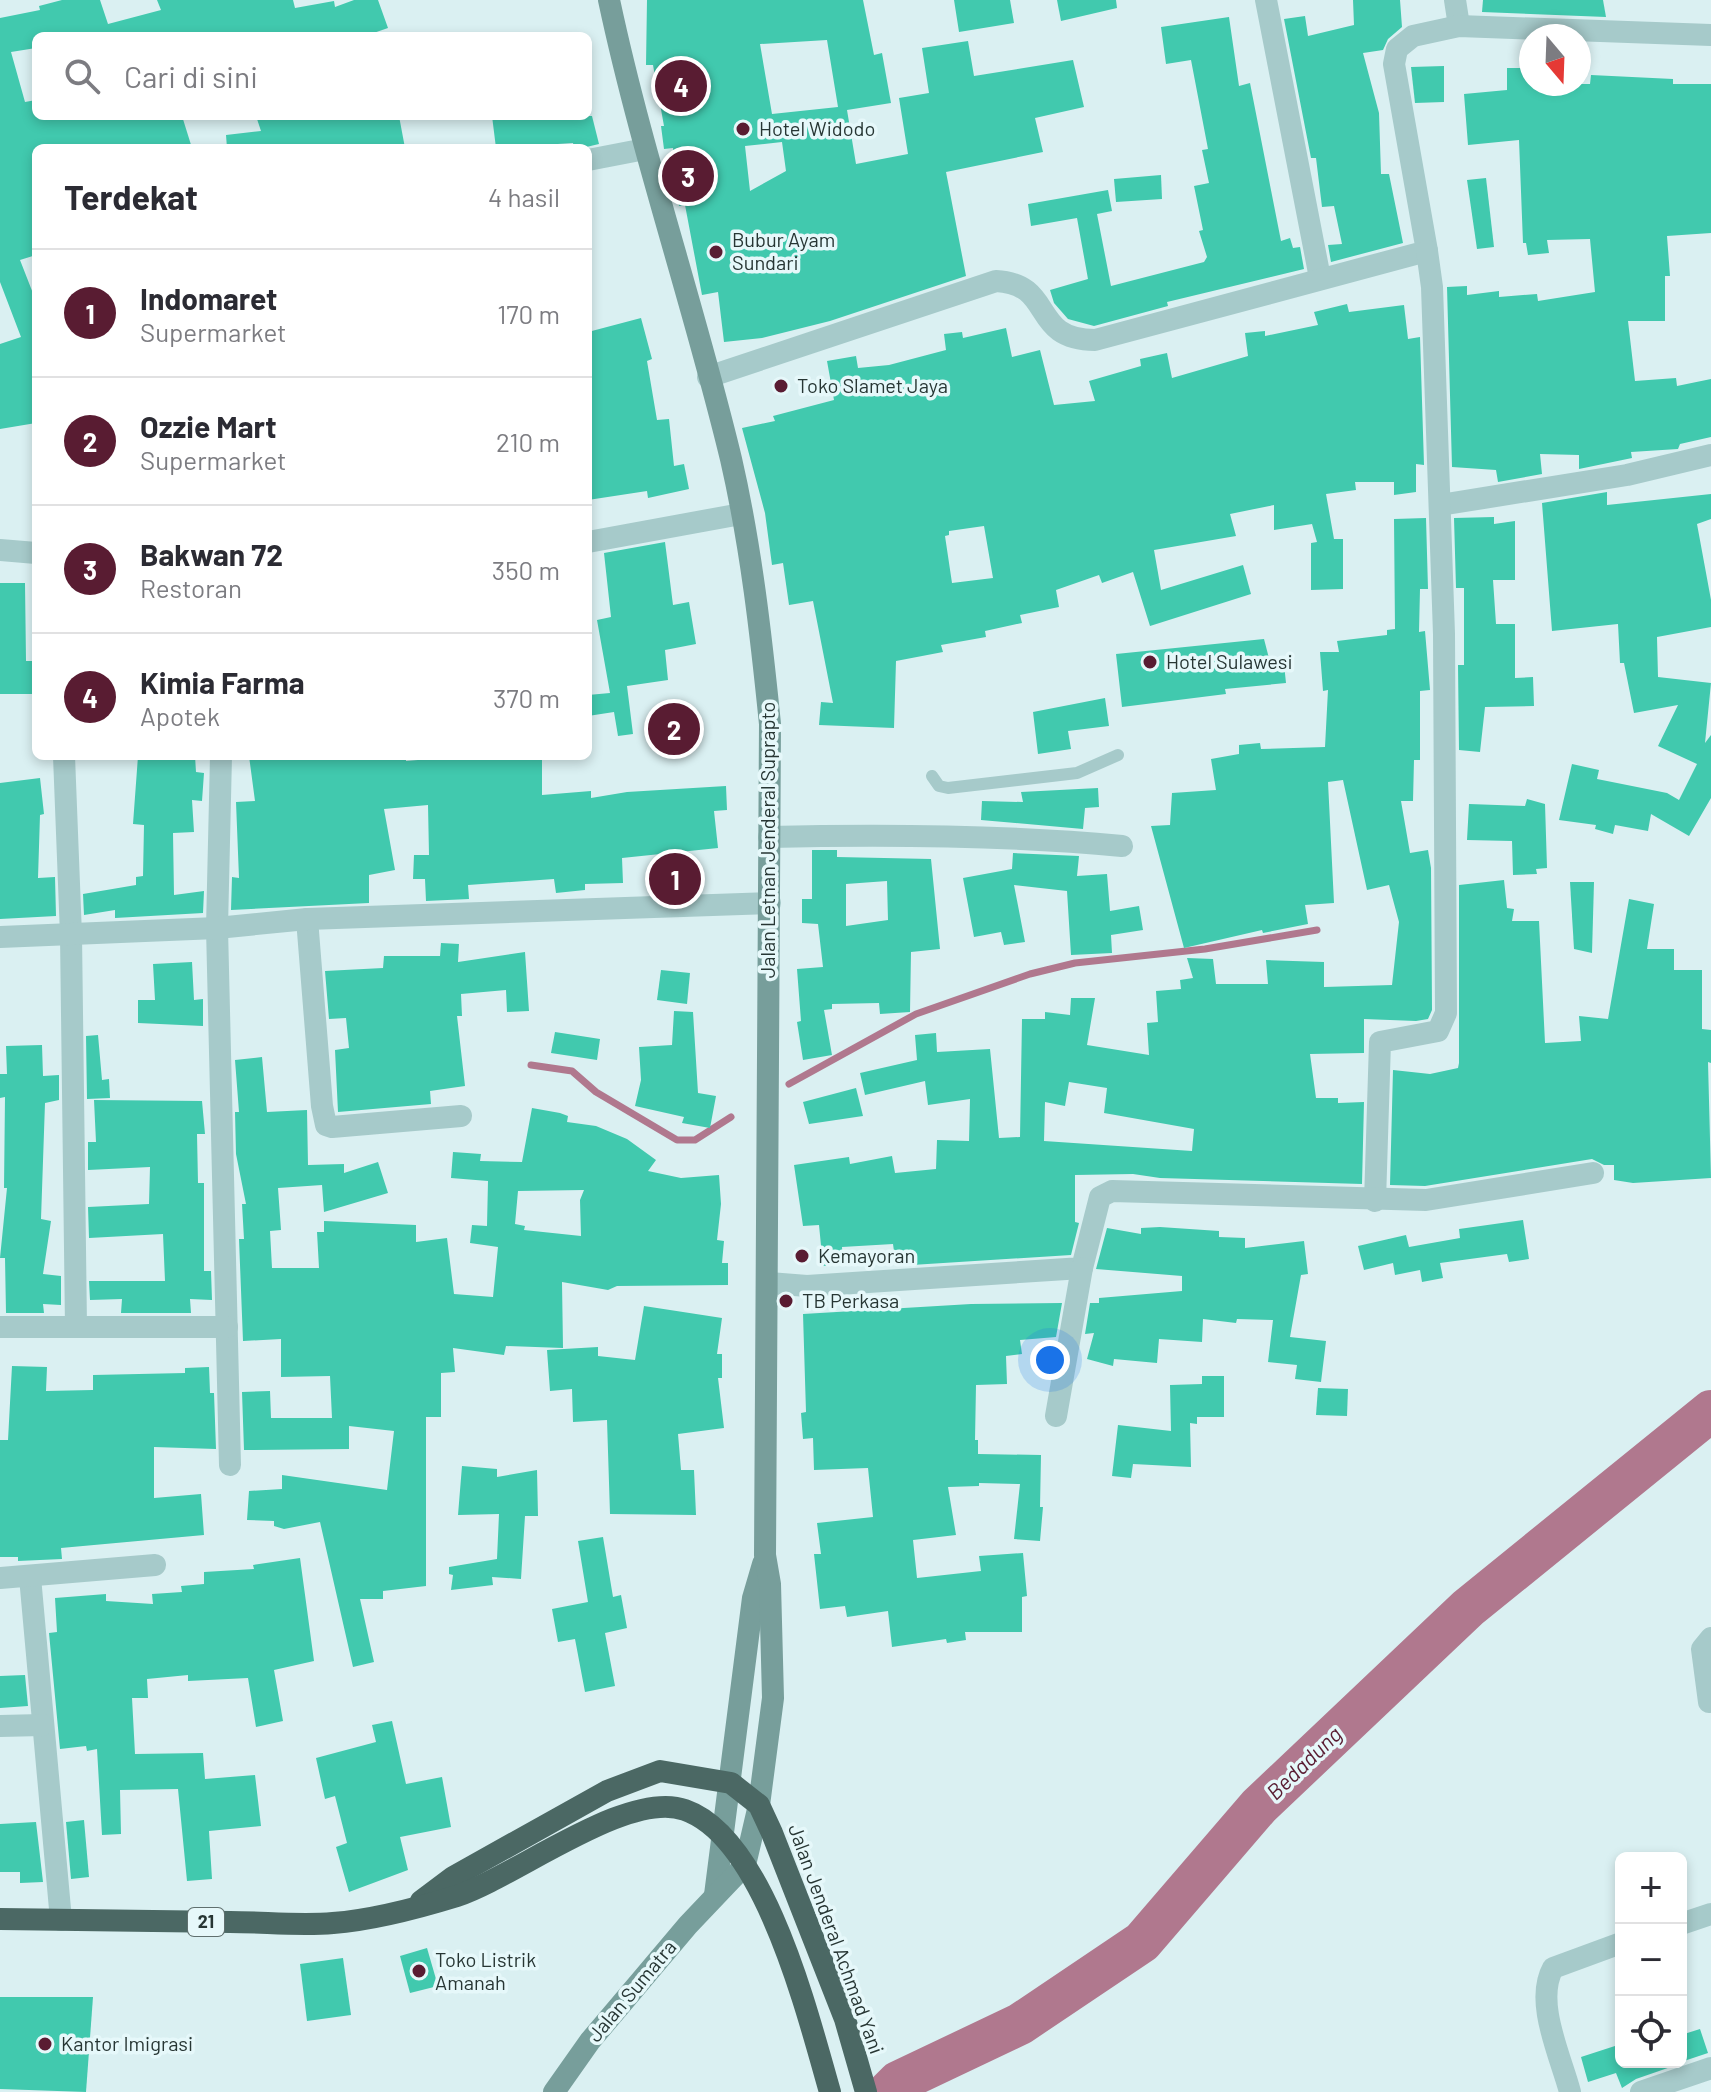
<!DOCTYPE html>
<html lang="id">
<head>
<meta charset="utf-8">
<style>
  :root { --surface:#fff; --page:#f2f2f3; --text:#2b2b33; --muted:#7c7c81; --line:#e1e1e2; --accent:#591c32 }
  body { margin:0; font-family:Barlow,sans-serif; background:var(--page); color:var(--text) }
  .controls { position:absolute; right:24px; bottom:24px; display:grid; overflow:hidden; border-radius:12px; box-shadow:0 4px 12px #0003 }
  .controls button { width:72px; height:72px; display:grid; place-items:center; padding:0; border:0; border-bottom:2px solid var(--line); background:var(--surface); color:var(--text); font:40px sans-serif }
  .compass { position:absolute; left:1519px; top:24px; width:72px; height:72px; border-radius:50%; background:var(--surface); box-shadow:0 4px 12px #0003; rotate:161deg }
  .you { position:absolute; left:1050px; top:1360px; width:28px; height:28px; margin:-20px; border:6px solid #fff; border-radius:50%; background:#1a73e8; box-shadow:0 0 0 12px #1a73e833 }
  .badge { display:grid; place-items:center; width:52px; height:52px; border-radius:50%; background:var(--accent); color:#fff; font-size:26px; font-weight:700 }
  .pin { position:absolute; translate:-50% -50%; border:4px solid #fff; box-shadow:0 2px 8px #0006 }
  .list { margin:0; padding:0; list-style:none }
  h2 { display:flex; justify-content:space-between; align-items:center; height:104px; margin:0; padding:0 32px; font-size:34px }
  h2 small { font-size:26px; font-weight:400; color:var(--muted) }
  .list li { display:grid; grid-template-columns:52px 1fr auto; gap:24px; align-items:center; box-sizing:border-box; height:128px; padding:0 32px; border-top:2px solid var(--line) }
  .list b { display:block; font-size:30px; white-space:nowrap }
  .list p { margin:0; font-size:26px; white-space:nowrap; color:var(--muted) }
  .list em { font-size:26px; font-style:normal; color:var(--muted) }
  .icon { flex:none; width:44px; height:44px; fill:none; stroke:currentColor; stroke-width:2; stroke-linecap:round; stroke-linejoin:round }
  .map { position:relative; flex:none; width:1711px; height:2092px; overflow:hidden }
  .search { position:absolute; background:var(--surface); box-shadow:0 4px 12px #0003; left:32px; top:32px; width:560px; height:88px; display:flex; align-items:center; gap:20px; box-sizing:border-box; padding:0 28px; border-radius:12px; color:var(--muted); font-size:30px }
  .panel { position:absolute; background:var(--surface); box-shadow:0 4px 12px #0003; left:32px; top:144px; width:560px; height:616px; border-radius:12px }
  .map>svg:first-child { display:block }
</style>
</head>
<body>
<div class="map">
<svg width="1711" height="2092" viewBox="0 0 1711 2092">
  <rect width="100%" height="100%" fill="#daf0f2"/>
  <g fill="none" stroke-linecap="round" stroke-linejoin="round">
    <!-- stream -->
    <g stroke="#b0788e" stroke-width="7">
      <polyline points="531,1065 572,1071 596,1092 677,1140 695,1140 731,1117"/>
      <polyline points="789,1084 916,1014 1030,974 1075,963 1205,949 1317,930"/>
    </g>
    <!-- river -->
    <polyline stroke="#b0788e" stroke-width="42" points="888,2092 898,2082 1020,2024 1142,1942 1259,1806 1468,1608 1711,1411"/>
  </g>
  <!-- building -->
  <g fill="#41c9ae" fill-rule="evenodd">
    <polygon points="62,0 100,0 108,24 161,10 157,0 293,0 295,8 334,1 335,7 354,0 378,0 388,28 365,36 36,36 36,48 11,52 25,102 36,100 36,116 182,116 192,148 36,148 36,255 20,260 36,301 36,423 0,429 0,344 21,337 0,282 0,18 40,10 39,6"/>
    <path d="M647,0H863L874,55L882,53L891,103L847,110L856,164L908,154L899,98L929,93L922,48L968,41L974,76L1073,60L1084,107L1035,118L1043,152L946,172L966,276L830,321L762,338L724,342L718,292L702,295L685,205L679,206L673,148L664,149L661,126H664L653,65H646ZM827,40L838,107L772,114L760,44ZM782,142L786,171L750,191L745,146Z"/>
    <polygon points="954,0 1010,0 1014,23 959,32"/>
    <polygon points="1057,0 1116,0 1117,8 1061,21"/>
    <polygon points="1353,0 1400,0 1402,27 1388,39 1383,50 1363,53 1379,113 1381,174 1389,174 1403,243 1331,262 1328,245 1342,244 1334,206 1322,207 1316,158 1311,158 1284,19 1305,16 1308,36 1354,25"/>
    <polygon points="1483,0 1603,0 1606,17 1482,12"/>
    <polygon points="1229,17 1239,86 1250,83 1281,241 1290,238 1293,248 1300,247 1304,269 1167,302 1168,306 1094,326 1068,319 1054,303 1050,290 1088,279 1077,218 1031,226 1028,204 1108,190 1112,211 1097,214 1111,286 1204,262 1207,257 1199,231 1203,230 1194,186 1209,183 1202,150 1208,149 1191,60 1166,64 1161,27"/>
    <polygon points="1444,66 1444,102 1415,103 1411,67"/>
    <polygon points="1507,68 1531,68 1531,84 1590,84 1591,75 1673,79 1673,84 1711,84 1711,233 1667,236 1670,276 1665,276 1665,321 1628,321 1635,381 1676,378 1677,386 1711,379 1711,437 1680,444 1678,449 1631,452 1632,458 1579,469 1579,455 1540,454 1542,474 1498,482 1496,470 1452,467 1447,287 1467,286 1467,295 1499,291 1499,297 1537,294 1538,301 1595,292 1590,239 1547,240 1549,253 1528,255 1526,243 1523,243 1519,140 1468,145 1464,94 1507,90"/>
    <polygon points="256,116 399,116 405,148 227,148 226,135 261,131"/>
    <polygon points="492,116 592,116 599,144 582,148 574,148 573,143 496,148"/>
    <polygon points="1161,175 1162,199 1116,202 1114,179"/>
    <polygon points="1486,178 1494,247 1477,249 1467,180"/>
    <path d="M1347,304L1349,312L1404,305L1408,339L1420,337L1424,465L1416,464V492L1394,495V482H1355L1356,490L1326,494L1334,539H1343V589L1311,590V543L1317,542L1312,524L1274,530V505L1230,514L1236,536L1154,550L1161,590L1243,565L1251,594L1150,626L1133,572L1102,583L1099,575L1056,590L1059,607L1020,615L1022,623L985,631L986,637L941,645L943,652L896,661L894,728L819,725L821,702L833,703L813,601L789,605L783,563L772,565L765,513L742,428L775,421L773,416L834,400L827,361L856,356L858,368L889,365L946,350L944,334L962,332L963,338L1006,328L1012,357L1040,350L1054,405L1095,401L1089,381L1141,366L1140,359L1167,353L1172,378L1248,356L1245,333L1265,331V336L1318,325L1314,312ZM984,526L993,578L952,583L945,536L949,535V531Z"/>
    <polygon points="641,318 652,359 647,361 657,420 669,419 674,466 684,464 689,489 648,498 647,491 588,500 588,479 591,479 588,332"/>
    <polygon points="1607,492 1607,505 1711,494 1711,519 1697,524 1711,600 1711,627 1657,637 1658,677 1711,683 1705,743 1711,735 1711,798 1689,836 1651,814 1648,831 1615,825 1613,834 1595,829 1596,825 1559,820 1572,764 1599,770 1597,779 1667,793 1679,800 1697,764 1658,746 1678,705 1634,713 1624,663 1620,663 1618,624 1552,631 1542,503"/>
    <polygon points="1494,517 1494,524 1515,521 1515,580 1493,580 1496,624 1515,624 1515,678 1533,677 1534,706 1485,707 1480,752 1459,750 1458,665 1464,665 1464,588 1456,588 1454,518"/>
    <path d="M1426,518L1428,589H1420L1419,632L1425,631L1430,690L1420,691V760H1414L1413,801H1401L1410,853L1428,850L1431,868L1432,1010L1428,1019L1416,1021L1364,1019V1053L1310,1054L1316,1098H1338V1103L1364,1102L1362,1184L1160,1178L1133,1174L1075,1175V1222L1079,1223L1071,1255L896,1266L893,1244L842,1247L843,1264L823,1266L819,1225L803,1226L794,1165L849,1157L850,1164L892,1156L895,1173L936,1169L937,1140L969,1141L970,1099L928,1105L925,1081L865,1095L860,1073L917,1060L915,1035L936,1033L937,1052L990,1049L999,1138L1020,1137L1022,1019H1045V1012L1070,1015L1071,998H1095L1087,1045L1149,1055L1147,1023L1158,1022L1156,991L1181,989L1180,980L1193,978L1187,958L1213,959L1216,984H1268L1266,960L1324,962V987L1392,985L1399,922L1389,885L1367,890L1343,780L1328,782L1334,903L1305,905L1308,924L1263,933L1262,930L1184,948L1151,826L1170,825L1172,793L1216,790L1211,759L1239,754V745L1260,743L1261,749L1325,747L1328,690L1323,691L1320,652H1339L1337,641L1387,635V630L1395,629L1394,519ZM1069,1082L1107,1088L1104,1113L1194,1129L1192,1151L1044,1141L1045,1102L1065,1106Z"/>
    <polygon points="665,542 673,605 689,602 696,644 665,650 668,680 627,686 633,734 618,736 614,712 588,716 588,695 610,693 597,620 611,617 604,553"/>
    <polygon points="0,583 25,583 26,661 33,661 32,694 0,694"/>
    <polygon points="1264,639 1271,666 1284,664 1286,683 1225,689 1226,694 1122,707 1116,654"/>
    <polygon points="1105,698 1109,726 1068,731 1071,749 1038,754 1033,712"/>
    <polygon points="138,756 195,756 196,772 204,773 202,801 192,800 194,832 173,833 174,895 204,891 203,913 115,918 115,910 84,915 83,894 136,885 136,877 143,876 144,825 133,824"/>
    <polygon points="249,756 359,756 360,759 406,756 406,761 465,756 542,756 542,795 591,791 591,798 627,792 726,786 727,810 714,811 718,848 622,858 623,883 585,884 585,890 556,893 554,879 468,885 469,899 426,901 425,879 413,879 414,855 429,855 428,805 384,809 395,870 369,875 369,903 231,910 232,877 239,878 236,802 255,801"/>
    <polygon points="40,778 44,814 40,815 38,878 55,877 56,916 0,919 0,783"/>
    <polygon points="1098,788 1099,807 1085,808 1083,829 981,820 982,801 1023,802 1021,792"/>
    <polygon points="1527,799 1545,804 1547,868 1536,869 1537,874 1513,875 1512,841 1467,840 1469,804 1525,806"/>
    <path d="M812,850H837V857L931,859L940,949L911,952L910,1012L880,1014L879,1003L832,1004V1009L824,1010L832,1055L803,1060L797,1022L801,1021L797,969L823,967L818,924L802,923V899H812ZM887,881L888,920L846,926V884Z"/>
    <polygon points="1013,853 1079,856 1077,876 1107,874 1110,911 1139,906 1143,930 1111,935 1112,953 1071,955 1067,891 1014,885 1025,942 1004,945 1001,932 974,937 963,878 1012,869"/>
    <polygon points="1504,880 1507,908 1514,909 1512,921 1539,921 1545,1043 1581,1041 1579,1016 1608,1019 1629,899 1654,904 1647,949 1674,949 1674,970 1702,970 1702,1029 1711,1030 1711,1063 1708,1062 1711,1178 1633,1183 1614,1180 1614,1165 1604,1165 1592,1159 1425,1186 1390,1185 1393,1070 1430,1074 1458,1068 1459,1063 1459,885"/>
    <polygon points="1570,882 1594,882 1592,953 1574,949"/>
    <polygon points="441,943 459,944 458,962 525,952 529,1011 507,1012 506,990 461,994 462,1016 457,1016 465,1086 430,1091 431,1104 338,1112 335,1050 349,1048 346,1018 329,1019 325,971 383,968 384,956 440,956"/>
    <polygon points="192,962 194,1000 203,999 203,1026 138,1023 138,1000 155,1000 153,964"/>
    <polygon points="661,970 690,973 687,1004 657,1000"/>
    <polygon points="674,1011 693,1012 698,1093 716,1096 710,1128 682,1123 684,1117 635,1106 641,1080 639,1047 672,1045"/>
    <polygon points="555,1032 600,1039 597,1060 551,1053"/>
    <polygon points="98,1035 102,1080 109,1079 110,1098 87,1099 86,1036"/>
    <polygon points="42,1045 43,1076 59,1075 59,1100 45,1103 41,1219 51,1221 43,1274 61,1276 61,1305 43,1304 44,1313 6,1313 5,1258 0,1258 7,1188 4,1188 5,1097 0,1098 0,1074 7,1074 6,1046"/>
    <path d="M262,1057L267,1112L307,1110L308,1165L344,1164V1173L378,1162L388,1193L324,1212L322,1185L278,1188L281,1230L270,1231L272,1268H319L317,1232H324V1221L416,1225V1242L447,1238L454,1294L493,1297L498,1247L470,1243L472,1225L487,1226L488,1181L451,1178L453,1152L481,1154L480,1161L522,1162L532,1108L560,1113L568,1116L567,1122L596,1126L627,1139L656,1160L648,1171L681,1178L719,1175L721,1204L717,1240L724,1241L722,1263H728V1285L617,1286L608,1290L562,1282L563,1348L506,1346L504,1355L453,1348L455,1372L441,1373V1417H426V1586L383,1591V1599H360L374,1662L353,1667L320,1522L284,1529L274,1526V1521L247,1520L249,1491L282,1489V1475L387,1490L394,1431L349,1426V1449L244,1450L242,1392L270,1391L271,1418H332L330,1376L281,1377V1339L243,1341L239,1239H244L242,1204H246L236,1154L235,1112H239L235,1060ZM584,1190L580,1200L581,1236L524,1230L525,1226L515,1224L518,1191Z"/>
    <polygon points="856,1088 863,1116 809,1124 803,1102"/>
    <polygon points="94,1100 202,1101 205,1134 197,1134 198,1183 204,1183 204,1271 211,1271 212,1300 190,1299 191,1313 121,1313 122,1299 90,1300 89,1281 165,1281 163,1234 89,1238 88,1207 149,1204 150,1167 88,1170 88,1142 96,1142"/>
    <polygon points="1523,1220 1529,1259 1509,1262 1507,1254 1440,1263 1443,1278 1422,1282 1420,1270 1395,1275 1393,1263 1364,1270 1358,1246 1406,1235 1409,1247 1460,1238 1459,1229"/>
    <polygon points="1160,1227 1219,1231 1219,1237 1245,1238 1245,1248 1304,1241 1308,1274 1301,1275 1290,1337 1326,1341 1321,1382 1295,1379 1297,1365 1268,1362 1273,1320 1237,1319 1236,1323 1203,1319 1202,1342 1159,1339 1157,1363 1114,1359 1113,1366 1087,1359 1094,1333 1085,1334 1090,1303 1099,1303 1099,1298 1182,1291 1182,1276 1096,1269 1107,1228 1141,1234 1141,1228"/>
    <polygon points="1062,1303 1056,1337 1020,1340 1022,1354 1006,1356 1007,1384 976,1385 975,1440 978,1440 978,1454 1041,1455 1040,1507 1043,1507 1040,1541 1014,1539 1020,1484 979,1483 979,1486 948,1487 956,1535 913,1540 917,1578 981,1571 979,1556 1023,1553 1027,1596 1022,1597 1022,1632 965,1632 966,1640 947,1643 946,1639 892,1647 888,1611 847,1617 845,1606 820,1609 814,1554 821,1554 817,1523 873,1517 868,1468 814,1470 813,1438 803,1439 801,1413 806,1412 803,1314 971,1304"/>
    <polygon points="644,1306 722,1318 717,1354 722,1354 722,1378 718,1378 724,1428 678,1434 681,1470 694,1470 696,1515 610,1514 607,1420 573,1422 572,1389 550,1391 547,1350 598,1347 598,1356 635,1360"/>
    <polygon points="12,1366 47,1367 46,1391 93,1390 93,1375 185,1373 185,1368 209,1367 210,1393 214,1393 216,1449 154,1447 154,1498 201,1494 204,1535 61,1548 62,1559 18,1561 18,1557 0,1557 0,1440 8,1440"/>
    <polygon points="1202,1376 1224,1376 1224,1417 1197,1417 1197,1424 1190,1423 1191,1467 1133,1464 1131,1478 1112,1476 1118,1425 1171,1431 1170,1385 1202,1384"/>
    <polygon points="1318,1388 1348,1389 1347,1416 1316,1415"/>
    <polygon points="462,1466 497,1469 497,1477 537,1470 538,1516 525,1516 521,1579 492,1577 493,1585 451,1590 453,1575 449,1574 449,1567 497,1559 499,1514 458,1515"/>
    <polygon points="603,1537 613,1597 621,1595 627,1628 605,1633 615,1686 585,1692 575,1639 558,1642 552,1609 588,1602 578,1541"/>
    <polygon points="300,1558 314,1661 274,1670 283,1721 256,1727 248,1678 188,1681 188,1675 147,1679 148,1698 132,1698 135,1754 203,1753 205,1779 255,1775 261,1826 209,1831 212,1879 187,1881 178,1789 120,1790 121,1834 102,1835 97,1749 87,1751 86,1746 60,1749 49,1633 57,1632 55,1598 106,1594 106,1601 153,1604 152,1594 182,1592 181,1586 204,1584 204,1572 254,1569 253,1565"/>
    <polygon points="25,1675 28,1706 0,1708 0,1676"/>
    <polygon points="392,1721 406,1784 442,1777 451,1827 400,1837 408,1870 349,1892 336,1847 347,1843 335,1796 325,1799 316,1758 376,1742 372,1725"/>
    <polygon points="84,1820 89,1877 71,1879 66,1822"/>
    <polygon points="36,1822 43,1882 20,1883 20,1872 0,1872 0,1824"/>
    <polygon points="427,1948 438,1986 410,1993 400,1956"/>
    <polygon points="343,1958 351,2015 307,2021 300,1964"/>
    <polygon points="0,1997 93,1997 86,2092 0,2089"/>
    <polygon points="1700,2029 1708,2053 1681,2062 1681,2035"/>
    <polygon points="1618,2045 1621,2062 1685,2062 1636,2079 1622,2088 1616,2073 1588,2082 1581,2057"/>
  </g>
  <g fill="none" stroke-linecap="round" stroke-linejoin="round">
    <!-- service -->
    <polyline stroke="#a6caca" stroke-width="12" points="932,776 939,786 948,788 1077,773 1118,755"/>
    <!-- minor -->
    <g stroke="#a6caca" stroke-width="22">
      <polyline points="1266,0 1320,278"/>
      <polyline points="1455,0 1459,26"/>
      <polyline points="588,160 645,149"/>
      <path d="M708,377L996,281C1056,284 1029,340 1095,340L1427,251L1394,64L1397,49L1413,36L1459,26L1711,35"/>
      <polyline points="1440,505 1627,475 1711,455"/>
      <polyline points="588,542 741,514"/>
      <polyline points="0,550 36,553"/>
      <polyline points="64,756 71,935 76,1327"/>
      <polyline points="221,756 217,928 230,1465"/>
      <path d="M769,837C888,834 1004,835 1122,846"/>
      <polyline points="307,919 322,1106 326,1125 332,1127 461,1116"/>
      <polyline points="0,937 217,928 307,919 770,903"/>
      <polyline points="1375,1201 1380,1042 1438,1031 1446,1013 1444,634 1432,287 1427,251"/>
      <polyline points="769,1283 807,1286 1082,1268 1100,1197 1112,1191 1426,1200 1593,1173"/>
      <polyline points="0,1327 227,1327"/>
      <polyline points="1056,1416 1082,1268"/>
      <polyline points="30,1577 61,1920"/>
      <polyline points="0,1578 155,1565"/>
      <polyline points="1709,1702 1702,1649 1711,1638"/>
      <polyline points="0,1726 42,1725"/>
      <polyline points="1641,2092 1711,2068"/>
    </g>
    <!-- tertiary -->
    <g stroke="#a6caca" stroke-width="22">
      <polyline points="1681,1924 1711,1914"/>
      <path d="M1570,2092C1561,2057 1534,2002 1553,1968L1621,1943"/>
    </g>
    <!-- secondary -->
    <g stroke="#779e9b" stroke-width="22">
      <polyline points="715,1895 753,1598 763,1564"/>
      <path d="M554,2092L590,2041L688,1925L745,1865L759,1805L773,1698L770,1584L765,1555L770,724C761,635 751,546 731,459C694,305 642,155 609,0"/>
    </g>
    <!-- trunk -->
    <g stroke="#4b6864" stroke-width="22">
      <polyline points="421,1901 453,1877 607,1791 660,1771 731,1783 759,1805 772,1833 845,2019 866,2092"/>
      <path d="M0,1919C77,1920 153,1921 230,1922C264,1922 300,1926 333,1923C374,1920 418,1908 457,1896C515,1877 628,1789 685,1810C765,1838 808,2016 830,2092"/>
    </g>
  </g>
  <!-- markers -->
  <g fill="#591c32" stroke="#e6f8fa" stroke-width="3">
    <circle cx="743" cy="129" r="8"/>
    <circle cx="716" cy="252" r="8"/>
    <circle cx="781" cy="386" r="8"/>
    <circle cx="1150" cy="662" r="8"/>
    <circle cx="802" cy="1256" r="8"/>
    <circle cx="786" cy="1301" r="8"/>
    <circle cx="419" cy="1971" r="8"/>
    <circle cx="45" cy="2044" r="8"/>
  </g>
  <g text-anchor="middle" stroke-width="7" stroke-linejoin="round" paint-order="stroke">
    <!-- shield labels -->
    <rect fill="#e6f8fa" stroke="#60706f" stroke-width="2" x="188" y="1908" width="36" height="28" rx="6"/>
    <g font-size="18" font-weight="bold" fill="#273634">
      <text x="206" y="1928">21</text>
    </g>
    <!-- poi labels -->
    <g font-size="20" fill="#273634" stroke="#e6f8fa" text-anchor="start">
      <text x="759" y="136">Hotel Widodo</text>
      <text x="732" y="247">Bubur Ayam<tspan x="732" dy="23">Sundari</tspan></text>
      <text x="797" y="393">Toko Slamet Jaya</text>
      <text x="1166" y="669">Hotel Sulawesi</text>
      <text x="818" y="1263">Kemayoran</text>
      <text x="802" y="1308">TB Perkasa</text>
      <text x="435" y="1967">Toko Listrik<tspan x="435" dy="23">Amanah</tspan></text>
      <text x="61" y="2051">Kantor Imigrasi</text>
    </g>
    <!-- street labels -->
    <g font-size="20" fill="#273634" stroke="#e6f8fa">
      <text transform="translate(768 840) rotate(-90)" y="7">Jalan Letnan Jenderal Suprapto</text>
      <text transform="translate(836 1939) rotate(70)" y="7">Jalan Jenderal Achmad Yani</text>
      <text transform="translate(632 1991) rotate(-50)" y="7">Jalan Sumatra</text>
    </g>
    <!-- water labels -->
    <g font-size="22" font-style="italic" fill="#591c32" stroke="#e6f8fa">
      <text transform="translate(1304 1763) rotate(-44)" y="8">Bedadung</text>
    </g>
  </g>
</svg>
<div class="controls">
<button>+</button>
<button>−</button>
<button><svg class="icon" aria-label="locate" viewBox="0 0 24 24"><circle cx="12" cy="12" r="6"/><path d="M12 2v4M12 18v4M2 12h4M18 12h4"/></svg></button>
</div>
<svg class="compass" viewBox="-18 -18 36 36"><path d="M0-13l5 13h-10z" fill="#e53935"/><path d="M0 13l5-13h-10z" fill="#7c7c81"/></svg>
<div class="you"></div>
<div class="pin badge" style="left:675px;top:879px">1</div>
<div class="pin badge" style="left:674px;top:729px">2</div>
<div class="pin badge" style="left:688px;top:176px">3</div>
<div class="pin badge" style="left:681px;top:86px">4</div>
<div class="search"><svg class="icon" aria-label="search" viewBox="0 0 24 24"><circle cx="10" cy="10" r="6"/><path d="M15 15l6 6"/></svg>Cari di sini</div>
<section class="panel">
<h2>Terdekat<small>4 hasil</small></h2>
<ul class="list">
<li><span class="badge">1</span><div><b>Indomaret</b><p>Supermarket</p></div><em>170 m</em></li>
<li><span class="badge">2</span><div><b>Ozzie Mart</b><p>Supermarket</p></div><em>210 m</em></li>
<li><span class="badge">3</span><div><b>Bakwan 72</b><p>Restoran</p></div><em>350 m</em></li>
<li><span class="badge">4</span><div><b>Kimia Farma</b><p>Apotek</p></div><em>370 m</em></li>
</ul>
</section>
</div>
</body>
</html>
